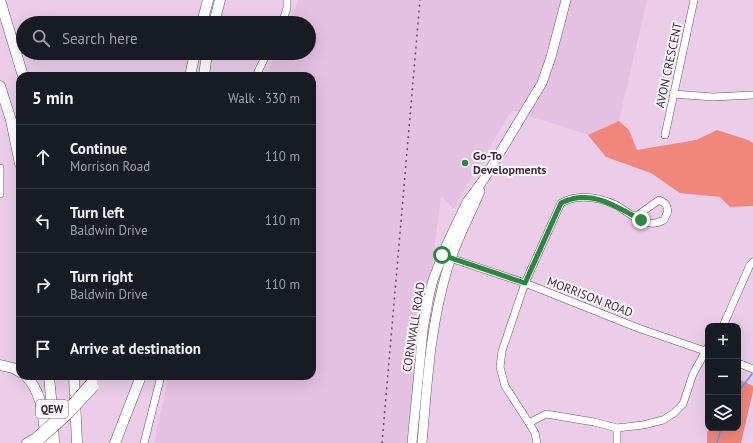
<!DOCTYPE html>
<html lang="en">
<head>
<meta charset="utf-8">
<style>
  :root { --surface:#171b24; --page:#20242c; --text:#f1f3f6; --muted:#9ea1a6; --line:#363941 }
  body { margin:0; font-family:"PT Sans",sans-serif; background:var(--page); color:var(--text) }
  .controls { position:absolute; right:12px; bottom:12px; display:grid; overflow:hidden; border-radius:8px; box-shadow:0 4px 16px #0002 }
  .controls button { width:36px; height:36px; display:grid; place-items:center; padding:0; border:0; border-bottom:1px solid var(--line); background:var(--surface); color:var(--text); font:20px sans-serif }
  .stop { position:absolute; width:12px; height:12px; margin:-9px; border:3px solid #278a3e; border-radius:50%; background:#fff }
  .stop.end { background:#278a3e; border-color:#fff; box-shadow:0 1px 4px #0008 }
  .list { margin:0; padding:0; list-style:none }
  h2 { display:flex; justify-content:space-between; align-items:center; height:52px; margin:0; padding:0 16px; font-size:17px }
  h2 small { font-size:13px; font-weight:400; color:var(--muted) }
  .list li { display:grid; grid-template-columns:26px 1fr auto; gap:12px; align-items:center; box-sizing:border-box; height:64px; padding:0 16px; border-top:1px solid var(--line) }
  .list b { display:block; font-size:15px; white-space:nowrap }
  .list p { margin:0; font-size:13px; white-space:nowrap; color:var(--muted) }
  .list em { font-size:13px; font-style:normal; color:var(--muted) }
  .icon { flex:none; width:22px; height:22px; fill:none; stroke:currentColor; stroke-width:2; stroke-linecap:round; stroke-linejoin:round }
  .map { position:relative; flex:none; width:753px; height:443px; overflow:hidden }
  .search { position:absolute; background:var(--surface); box-shadow:0 4px 16px #0002; left:16px; top:16px; width:300px; height:44px; display:flex; align-items:center; gap:10px; box-sizing:border-box; padding:0 14px; border-radius:22px; color:var(--muted); font-size:15px }
  .panel { position:absolute; background:var(--surface); box-shadow:0 4px 16px #0002; left:16px; top:72px; width:300px; height:308px; border-radius:12px }
  .map>svg:first-child { display:block }
</style>
</head>
<body>
<div class="map">
<svg width="753" height="443" viewBox="0 0 753 443">
  <rect width="100%" height="100%" fill="#ebcde9"/>
  <!-- built -->
  <polygon fill="#e4c0e3" points="298,0 647,0 619,121 588,135 512,110 453,209 441,196 409,443 154,443 169,376 312,376 312,76 266,76 276,53 309,53 309,23 289,23"/>
  <!-- forest -->
  <g fill="#f1867a">
    <polygon points="619,121 629,130 637,150 696,140 717,130 748,140 753,143 753,206 730,207 720,197 680,193 651,173 606,157 588,135"/>
    <polygon points="738,379 753,386 753,391 741,443 707,443 707,433 709,428 738,428"/>
  </g>
  <g fill="none" stroke-linecap="round" stroke-linejoin="round">
    <!-- stream -->
    <g stroke="#6a8ffc" stroke-width="1.5">
      <polyline points="738,392 752,374"/>
      <polyline points="717,443 721,428"/>
    </g>
    <defs>
      <g id="minor">
        <polyline points="282,23 287,8 287,0"/>
        <polyline points="256,76 267,53"/>
        <polyline points="673,94 713,97 753,95"/>
        <polyline points="665,135 694,0"/>
        <polyline points="0,168 0,194"/>
        <polyline points="447,257 525,283 638,328 708,352"/>
        <polyline points="723,326 750,265 753,262"/>
        <polyline points="738,363 753,369"/>
        <polyline points="529,423 546,414 594,422 617,428 643,425 663,420 674,413 683,404 693,374 708,347"/>
        <polyline points="144,443 161,376"/>
        <path d="M537,443L535,433L529,423L505,386L500,367L502,351L525,283L561,203C578,194 598,197 616,205C627,211 641,225 655,223C658,223 661,221 664,220L668,211L666,204L659,200L638,215H633"/>
        <polyline points="617,443 617,428"/>
      </g>
      <g id="major">
        <polyline points="412,443 423,330 429,296 433,280 446,246 467,202 484,179 542,83 551,57 566,0"/>
        <path d="M422,443C427,385 430,327 447,270C455,243 469,218 480,191"/>
      </g>
      <g id="highway">
        <polyline points="0,0 23,76"/>
        <polyline points="202,23 208,0"/>
        <polyline points="214,23 220,0"/>
        <polyline points="190,76 195,53"/>
        <polyline points="204,76 207,53"/>
        <polyline points="0,86 11,120 20,164"/>
        <polyline points="0,365 13,368 20,372"/>
        <path d="M26,376C44,395 43,419 46,443"/>
        <polyline points="49,376 53,419 54,443"/>
        <polyline points="74,376 77,443"/>
        <polyline points="27,443 36,438"/>
        <polyline points="115,443 141,376"/>
      </g>
    </defs>
    <!-- minor casing -->
    <use href="#minor" stroke="#6c536b" stroke-width="8"/>
    <!-- major casing -->
    <use href="#major" stroke="#6c536b" stroke-width="10"/>
    <!-- highway casing -->
    <use href="#highway" stroke="#6c536b" stroke-width="11"/>
    <!-- minor -->
    <use href="#minor" stroke="#fff" stroke-width="7"/>
    <!-- major -->
    <use href="#major" stroke="#fff" stroke-width="9"/>
    <!-- highway -->
    <use href="#highway" stroke="#fff" stroke-width="10"/>
    <!-- rail -->
    <polyline stroke="#5e4f5d" stroke-width="1.5" stroke-dasharray="2 4" stroke-linecap="butt" points="382,443 420,0"/>
    <defs>
      <polyline id="minor-bridge" points="38,443 68,416 95,387"/>
      <polyline id="highway-bridge" points="36,438 70,407 92,382"/>
    </defs>
    <!-- minor-bridge casing -->
    <use href="#minor-bridge" stroke="#6c536b" stroke-width="8" stroke-linecap="butt"/>
    <!-- highway-bridge casing -->
    <use href="#highway-bridge" stroke="#6c536b" stroke-width="11" stroke-linecap="butt"/>
    <!-- minor-bridge -->
    <use href="#minor-bridge" stroke="#fff" stroke-width="7"/>
    <!-- highway-bridge -->
    <use href="#highway-bridge" stroke="#fff" stroke-width="10"/>
  </g>
  <g fill="none" stroke-linecap="round" stroke-linejoin="round">
    <!-- route -->
    <path stroke="#278a3e" stroke-width="5" d="M442,255L525,283L561,203C590,188 616,206 641,220"/>
  </g>
  <!-- markers -->
  <circle fill="#278a3e" stroke="#fff6fe" stroke-width="1.5" cx="465" cy="163" r="4"/>
  <g text-anchor="middle" stroke-width="4" stroke-linejoin="round" paint-order="stroke">
    <!-- shield labels -->
    <rect fill="#fff6fe" stroke="#766b75" stroke-width="1" x="36" y="400" width="32" height="18" rx="3"/>
    <g font-size="11" font-weight="bold" fill="#3b2f3a">
      <text x="52" y="413">QEW</text>
    </g>
    <!-- street labels -->
    <g font-size="12" fill="#3b2f3a" stroke="#fff6fe">
      <text transform="translate(669 65) rotate(-78)" y="4">AVON CRESCENT</text>
      <text transform="translate(590 297) rotate(21)" y="4">MORRISON ROAD</text>
      <text transform="translate(414 327) rotate(-81)" y="4">CORNWALL ROAD</text>
    </g>
    <!-- poi labels -->
    <g font-size="12" font-weight="bold" fill="#3b2f3a" stroke="#fff6fe" text-anchor="start">
      <text x="473" y="160">Go-To<tspan x="473" dy="14">Developments</tspan></text>
    </g>
  </g>
</svg>
<div class="controls">
<button>+</button>
<button>−</button>
<button><svg class="icon" aria-label="layers" viewBox="0 0 24 24"><path d="M12 4l9 5-9 5-9-5zM3 14l9 5 9-5"/></svg></button>
</div>
<div class="stop" style="left:442px;top:255px"></div>
<div class="stop end" style="left:641px;top:220px"></div>
<div class="search"><svg class="icon" aria-label="search" viewBox="0 0 24 24"><circle cx="10" cy="10" r="6"/><path d="M15 15l6 6"/></svg>Search here</div>
<section class="panel">
<h2>5 min<small>Walk · 330 m</small></h2>
<ul class="list">
<li><svg class="icon" aria-label="ahead" viewBox="0 0 24 24"><path d="M12 20V5M6 11l6-6 6 6"/></svg><div><b>Continue</b><p>Morrison Road</p></div><em>110 m</em></li>
<li><svg class="icon" aria-label="left" viewBox="0 0 24 24"><path d="M17 20v-9H6M10 6l-5 5 5 5"/></svg><div><b>Turn left</b><p>Baldwin Drive</p></div><em>110 m</em></li>
<li><svg class="icon" aria-label="right" viewBox="0 0 24 24"><path d="M7 20v-9h11M14 6l5 5-5 5"/></svg><div><b>Turn right</b><p>Baldwin Drive</p></div><em>110 m</em></li>
<li><svg class="icon" aria-label="arrive" viewBox="0 0 24 24"><path d="M6 21V4h12l-3 4 3 4H6"/></svg><div><b>Arrive at destination</b></div></li>
</ul>
</section>
</div>
</body>
</html>
